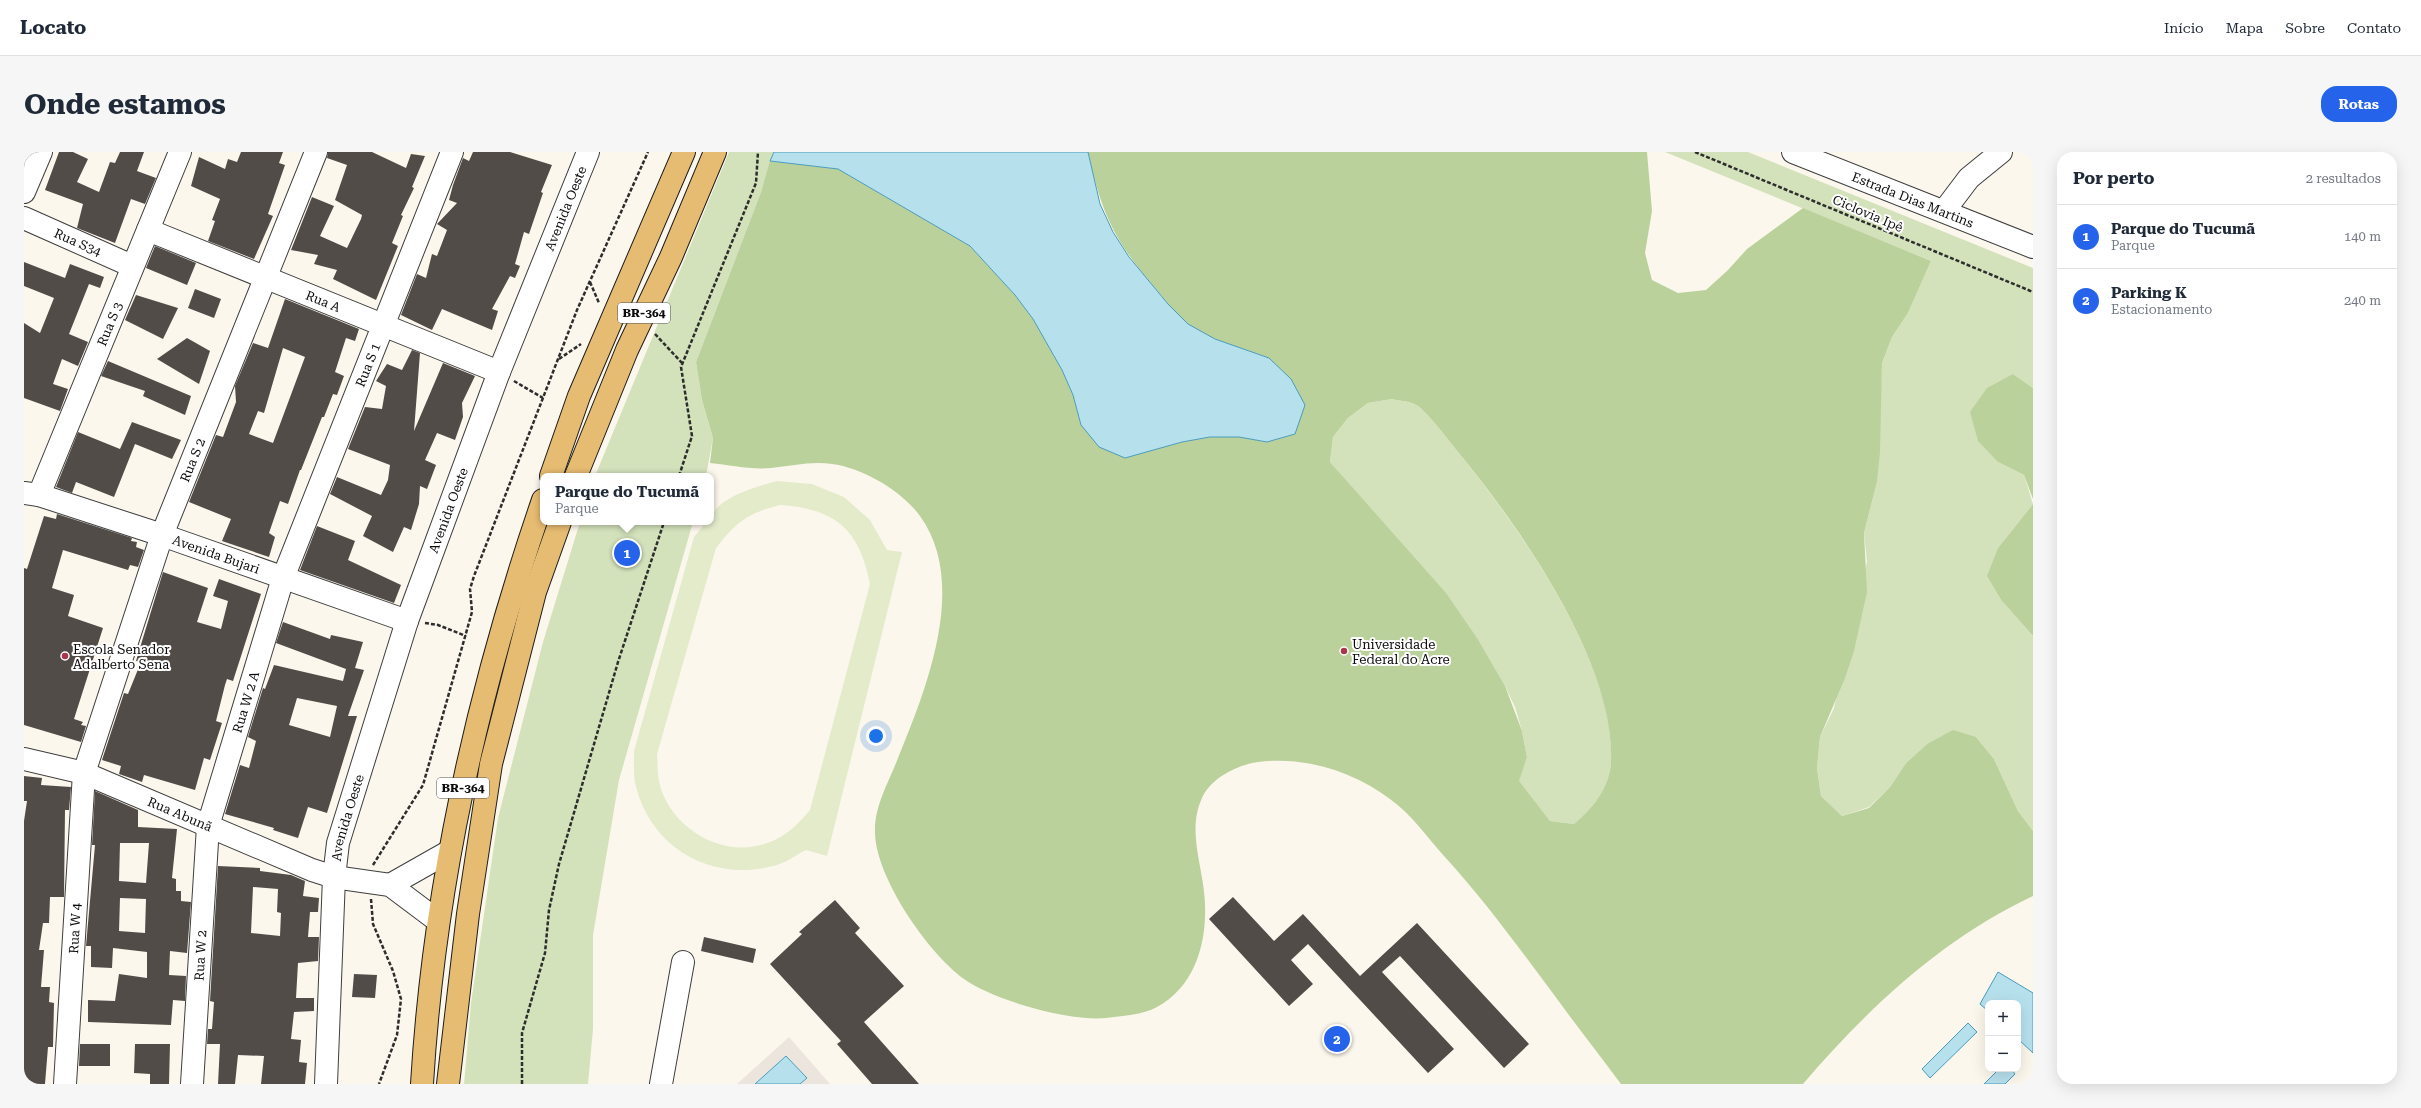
<!DOCTYPE html>
<html lang="pt">
<head>
<meta charset="utf-8">
<style>
  :root { --surface:#fff; --page:#f6f6f7; --text:#1f2937; --muted:#747a83; --line:#e0e1e3; --accent:#2563eb }
  body { margin:0; font-family:"Roboto Serif",serif; background:var(--page); color:var(--text) }
  .controls { position:absolute; right:12px; bottom:12px; display:grid; overflow:hidden; border-radius:8px; box-shadow:0 4px 16px #0002 }
  .controls button { width:36px; height:36px; display:grid; place-items:center; padding:0; border:0; border-bottom:1px solid var(--line); background:var(--surface); color:var(--text); font:20px sans-serif }
  .you { position:absolute; left:852px; top:584px; width:14px; height:14px; margin:-10px; border:3px solid #fff; border-radius:50%; background:#1a73e8; box-shadow:0 0 0 6px #1a73e833 }
  .badge { display:grid; place-items:center; width:26px; height:26px; border-radius:50%; background:var(--accent); color:#fff; font-size:13px; font-weight:700 }
  .pin { position:absolute; translate:-50% -50%; border:2px solid #fff; box-shadow:0 1px 4px #0006 }
  .popup { position:absolute; left:516px; top:321px; width:174px; height:52px; box-sizing:border-box; display:grid; place-content:center; border-radius:8px; background:var(--surface); filter:drop-shadow(0 1px 3px #0005); font-size:13px; white-space:nowrap; color:var(--muted) }
  .popup b { font-size:15px; color:var(--text) }
  .popup::after { content:''; position:absolute; left:50%; top:100%; margin-left:-8px; border:8px solid transparent; border-top-color:var(--surface) }
  .list { margin:0; padding:0; list-style:none }
  h2 { display:flex; justify-content:space-between; align-items:center; height:52px; margin:0; padding:0 16px; font-size:17px }
  h2 small { font-size:13px; font-weight:400; color:var(--muted) }
  .list li { display:grid; grid-template-columns:26px 1fr auto; gap:12px; align-items:center; box-sizing:border-box; height:64px; padding:0 16px; border-top:1px solid var(--line) }
  .list b { display:block; font-size:15px; white-space:nowrap }
  .list p { margin:0; font-size:13px; white-space:nowrap; color:var(--muted) }
  .list em { font-size:13px; font-style:normal; color:var(--muted) }
  .map { position:relative; flex:none; width:2009px; height:932px; overflow:hidden; border-radius:16px }
  header { display:flex; align-items:center; gap:24px; box-sizing:border-box; height:56px; padding:0 20px; background:var(--surface); border-bottom:1px solid var(--line) }
  header strong { font-size:19px }
  nav { display:flex; gap:22px; margin-inline-start:auto; font-size:14px }
  .intro { display:flex; align-items:center; justify-content:space-between; box-sizing:border-box; height:96px; padding:0 24px }
  h1 { margin:0; font-size:28px }
  .button { padding:10px 18px; border-radius:16px; background:var(--accent); color:#fff; font-size:14px; font-weight:700 }
  main { display:flex; gap:24px; padding:0 24px }
  aside { flex:1; background:var(--surface); border-radius:16px; box-shadow:0 4px 16px #0002 }
  .map>svg:first-child { display:block }
</style>
</head>
<body>
<header>
<strong>Locato</strong>
<nav><a>Início</a><a>Mapa</a><a>Sobre</a><a>Contato</a></nav>
</header>
<div class="intro"><h1>Onde estamos</h1><a class="button">Rotas</a></div>
<main>
<div class="map">
<svg width="2009" height="932" viewBox="0 0 2009 932">
  <rect width="100%" height="100%" fill="#fcf7ec"/>
  <!-- green -->
  <g fill="#d4e2bb">
    <polygon points="705,0 750,0 737,40 672,210 678,248 689,286 682,324 571,324"/>
    <polygon points="1641,0 1724,0 2009,116 2009,236 1989,222 1974,310 2000,323 2009,352 1974,396 1978,449 2009,484 2009,679 1994,659 1970,607 1952,585 1903,592 1882,611 1866,635 1845,655 1818,664 1797,644 1793,616 1796,585 1810,556 1843,410 1840,381 1853,330 1858,211 1868,185 1884,161 1907,109"/>
    <path d="M1368,247C1375,249 1385,249 1392,253C1401,257 1426,290 1434,300C1494,374 1592,511 1587,609C1586,635 1569,656 1550,672L1526,669L1494,629L1503,605L1498,579L1491,555L1481,534L1438,465L1306,310L1309,285L1324,266L1344,251Z"/>
    <polygon points="556,370 669,370 595,628 569,783 569,877 564,932 440,932 447,851 474,666 519,490"/>
  </g>
  <!-- forest -->
  <g fill="#bbd19c" fill-rule="evenodd">
    <path d="M1064,0H1623L1628,59L1621,101L1628,128L1654,141L1682,138L1704,118L1723,97L1779,56L1907,109L1884,161L1868,185L1858,211L1856,300L1853,330L1840,381L1843,440L1830,499L1821,526L1796,585L1793,616L1797,644L1818,664L1845,656L1866,635L1882,611L1903,592L1929,578L1952,585L1970,607L1994,659L2009,679V744C1919,786 1843,857 1779,932H1597C1578,906 1558,881 1539,855C1500,803 1464,752 1420,704C1403,685 1387,662 1366,647C1329,619 1280,604 1234,610C1213,613 1187,626 1178,646C1165,674 1175,704 1179,732C1186,777 1177,831 1133,855C1119,863 1097,864 1082,866C1046,870 969,848 940,827C904,801 852,726 851,681C850,654 865,630 874,606C902,537 945,432 896,364C878,339 839,316 808,312C788,309 767,314 747,316C727,318 706,313 686,311L689,286L678,248L672,210L737,40L746,9L814,17L946,94L991,143L1009,167L1038,218L1049,243L1057,273L1101,306L1158,290L1186,285H1215L1243,290L1271,282L1245,206C1219,196 1187,189 1164,172C1152,162 1141,148 1131,136C1089,87 1078,62 1064,0ZM1368,247C1375,249 1386,249 1392,253C1401,257 1426,290 1434,300C1495,374 1591,510 1587,609C1586,635 1569,656 1550,672L1526,669L1495,629L1503,605L1498,579L1481,534L1453,486L1422,441L1306,310L1309,285L1324,266L1344,251Z"/>
    <polygon points="1989,222 2009,236 2009,347 2000,323 1974,310 1954,289 1946,260 1963,236"/>
    <polygon points="2009,352 2009,484 1978,449 1963,424 1974,396"/>
  </g>
  <!-- pitch -->
  <path fill="#e4ebcb" fill-rule="evenodd" d="M753,329L788,332L820,345L846,368L863,398L878,400L803,704L782,698C772,703 760,712 749,714C688,730 628,697 612,635C609,624 610,610 610,599L670,385L682,370H687C687,346 735,334 753,329ZM756,353C812,357 835,377 846,432L786,658C774,672 762,685 743,691C699,708 644,675 635,629C633,621 634,610 633,602L692,396C712,370 724,361 756,353Z"/>
  <!-- plaza -->
  <polygon fill="#ebe5dd" points="765,885 806,932 776,932 783,926 762,904 731,932 713,932"/>
  <!-- water -->
  <g fill="#b7e0ed" stroke="#489cbb">
    <polygon points="750,0 1064,0 1076,52 1089,80 1105,105 1144,152 1164,172 1191,187 1245,206 1267,227 1281,253 1271,282 1243,290 1215,285 1186,285 1158,290 1101,306 1075,295 1057,273 1049,243 1038,218 1009,167 991,143 946,94 814,17 746,9"/>
    <polygon points="1974,820 2009,841 2009,901 1994,887 1994,851 1964,851 1964,859 1956,852"/>
    <polygon points="1944,871 1953,880 1906,926 1898,917"/>
    <polygon points="762,904 783,926 776,932 731,932"/>
    <polygon points="1975,917 1987,917 1991,922 1981,932 1960,932"/>
  </g>
  <!-- building -->
  <g fill="#524c49" fill-rule="evenodd">
    <polygon points="35,0 49,0 64,7 53,30 75,40 86,10 91,11 96,0 120,0 113,19 132,26 121,52 107,47 91,91 53,76 59,52 21,38"/>
    <polygon points="217,0 259,0 255,11 261,13 244,62 249,64 230,107 184,89 191,69 188,68 196,47 167,34 175,5 201,17 204,7 213,10"/>
    <polygon points="304,0 348,0 382,16 387,2 401,4 388,35 390,36 377,63 379,64 368,91 374,94 352,148 309,127 313,118 290,112 294,103 267,98 288,45 310,54 296,84 323,96 337,67 338,63 311,48 323,13 303,6"/>
    <polygon points="449,0 486,0 528,13 517,40 519,41 505,82 500,80 491,112 496,114 491,126 486,124 468,157 474,159 468,178 418,157 408,178 377,163 393,122 402,126 408,102 413,104 423,78 413,72 433,51 425,48 429,33 439,6 445,9"/>
    <polygon points="131,94 172,111 163,133 122,116"/>
    <polygon points="0,110 41,126 46,112 80,125 76,136 65,132 45,182 64,190 54,214 38,207 29,232 44,237 36,259 0,246 0,171 16,181 30,146 0,134"/>
    <polygon points="171,137 197,147 190,166 164,156"/>
    <polygon points="112,143 154,156 139,187 101,168"/>
    <path d="M261,147L335,177L331,189L322,186L311,220L320,224L313,243L309,242L300,265H298L277,318H276L264,352L256,349L245,381L251,385L245,405L198,389L207,367L165,350L192,283L199,285L212,250L211,234L229,191L244,196ZM259,196L281,205L249,291L225,282L234,259L240,261Z"/>
    <polygon points="163,186 186,199 175,232 133,207"/>
    <polygon points="388,198 396,201 390,279 419,211 451,224 438,251 439,265 431,288 413,281 401,308 412,313 403,337 396,334 395,352 387,378 380,375 369,400 339,384 348,364 306,342 313,325 357,343 364,328 366,313 324,297 341,255 358,257 362,234 352,229 363,212 378,218"/>
    <polygon points="84,209 167,244 161,263 119,244 121,239 77,224"/>
    <polygon points="108,270 157,288 148,307 111,292 90,345 52,330 48,341 32,335 54,280 96,297"/>
    <polygon points="33,362 108,386 107,389 113,390 112,395 120,398 114,415 106,413 104,418 39,398 28,436 50,443 44,464 79,476 50,567 59,570 57,573 62,574 57,590 0,573 0,416 3,417 20,364 32,367"/>
    <polygon points="293,374 331,389 324,408 377,433 370,451 276,418"/>
    <polygon points="139,420 184,436 173,470 197,477 204,449 189,444 195,427 237,442 209,529 203,527 201,533 192,569 198,571 186,608 180,606 171,638 120,623 118,630 95,622 97,614 78,608 100,541 104,542 117,510 112,509"/>
    <path d="M259,470L306,487L307,483L339,490L331,516L340,518L324,564H333L303,661L284,655L274,686L249,678L250,676L201,662L216,613L225,616L232,589L224,585L239,536L241,537L250,513L319,529L322,517L252,491ZM273,546L313,554L306,585L265,573Z"/>
    <polygon points="0,624 18,626 17,633 47,635 45,658 41,658 40,745 26,745 25,771 19,771 15,798 20,798 17,835 26,835 25,850 30,851 29,895 24,895 21,932 0,932 0,669 3,649 0,649"/>
    <path d="M71,639L114,658V675L153,677L148,726L152,727V739H157V749L167,750L163,801L146,799L145,823L162,824L161,849L149,848L147,873L64,870V848L91,849L95,822L123,826V800L89,796L88,816L67,815V794H62L71,693H68ZM96,691H125L122,731L95,729ZM96,746L122,747L121,781L95,779Z"/>
    <path d="M194,714L236,716V719L267,723L281,729L279,744L295,746L294,760H286L284,785H295L294,809L274,811L272,846H290V859L270,860L267,887L277,888L275,910L283,911L281,932H237L240,904L214,903L211,932H194L196,892H183L184,877H188L190,850L186,849ZM229,735L254,737L253,760L257,761L256,784L227,781Z"/>
    <polygon points="1209,745 1250,789 1279,762 1336,824 1393,771 1505,892 1480,916 1376,804 1358,820 1430,897 1404,921 1284,792 1267,808 1289,832 1265,854 1185,767"/>
    <polygon points="811,748 836,776 831,781 880,834 840,870 895,932 848,932 813,892 817,889 746,812 778,782 775,780"/>
    <polygon points="680,785 732,797 729,811 677,799"/>
    <polygon points="330,822 353,823 351,846 328,845"/>
    <polygon points="56,892 86,892 86,914 55,914"/>
    <polygon points="111,892 146,892 145,932 126,932 126,922 110,921"/>
  </g>
  <g fill="none" stroke-linecap="round" stroke-linejoin="round">
    <defs>
      <g id="minor">
        <path id="s1" d="M1769,0L2009,95"/>
        <polyline points="0,40 17,0"/>
        <polyline points="1920,59 1945,26 1977,0"/>
        <path id="s2" d="M0,66L108,114"/>
        <path id="s3" d="M124,78L475,220"/>
        <path id="s4" d="M0,341L15,343L138,383L383,469"/>
        <path id="s5" d="M15,343L156,0"/>
        <path id="s6" d="M0,607L60,621L288,718L310,725L366,733L414,769"/>
        <polyline points="366,733 426,699"/>
        <path id="s7" d="M41,932L60,621L138,383L292,0"/>
        <path id="s8" d="M168,932L184,674L259,426L428,0"/>
        <path id="s9" d="M302,932L310,725L314,691L383,469L475,220L564,0"/>
        <polyline points="637,932 659,810"/>
      </g>
      <g id="major">
        <polyline points="527,324 555,244 660,0"/>
        <polyline points="552,324 603,198 647,105 691,0"/>
        <path d="M398,932C410,733 454,537 519,348"/>
        <polyline points="424,932 444,762 467,612 511,440 536,370"/>
      </g>
    </defs>
    <!-- minor casing -->
    <use href="#minor" stroke="#3e3e3e" stroke-width="24"/>
    <!-- major casing -->
    <use href="#major" stroke="#1c1c1c" stroke-width="24"/>
    <!-- path -->
    <g stroke="#2d2d2d" stroke-width="2.5" stroke-dasharray="4 2" stroke-linecap="butt">
      <polyline points="1671,0 2009,140"/>
      <polyline points="566,130 575,151"/>
      <polyline points="631,182 658,211"/>
      <polyline points="535,207 557,192"/>
      <polyline points="490,229 519,246"/>
      <polyline points="655,324 668,284 657,215 732,31 734,0"/>
      <polyline points="401,471 414,473 442,484"/>
      <polyline points="349,713 399,633 448,460 446,437 450,424 553,158 624,0"/>
      <polyline points="347,747 349,772 369,819 377,847 373,883 355,932"/>
      <polyline points="498,932 498,881 521,801 525,758 535,712 594,510 640,370"/>
    </g>
    <!-- minor -->
    <use href="#minor" stroke="#fff" stroke-width="22"/>
    <!-- major -->
    <use href="#major" stroke="#e6bb72" stroke-width="22"/>
  </g>
  <!-- markers -->
  <g fill="#a8364a" stroke="#fff" stroke-width="1.5">
    <circle cx="1320" cy="499" r="4"/>
    <circle cx="41" cy="504" r="4"/>
  </g>
  <g text-anchor="middle" stroke-width="4" stroke-linejoin="round" paint-order="stroke">
    <!-- shield labels -->
    <g fill="#fff" stroke="#545454" stroke-width="1">
      <rect x="594" y="151" width="52" height="20" rx="3"/>
      <rect x="413" y="626" width="52" height="20" rx="3"/>
    </g>
    <g font-size="12" font-weight="bold" fill="#0b0b0b">
      <text x="620" y="165">BR-364</text>
      <text x="439" y="640">BR-364</text>
    </g>
    <!-- street labels -->
    <g font-size="13" fill="#0b0b0b" stroke="#fff">
      <text dy="5" stroke="none"><textPath href="#s1" startOffset="129">Estrada Dias Martins</textPath></text>
      <text dy="5" stroke="none"><textPath href="#s9" startOffset="916">Avenida Oeste</textPath></text>
      <text transform="translate(1844 61) rotate(23)" y="5">Ciclovia Ipê</text>
      <text dy="5" stroke="none"><textPath href="#s2" startOffset="59">Rua S34</textPath></text>
      <text dy="5" stroke="none"><textPath href="#s3" startOffset="189">Rua A</textPath></text>
      <text dy="5" stroke="none"><textPath href="#s5" startOffset="185">Rua S 3</textPath></text>
      <text dy="5" stroke="none"><textPath href="#s8" startOffset="747">Rua S 1</textPath></text>
      <text dy="5" stroke="none"><textPath href="#s7" startOffset="643">Rua S 2</textPath></text>
      <text dy="5" stroke="none"><textPath href="#s9" startOffset="592">Avenida Oeste</textPath></text>
      <text dy="5" stroke="none"><textPath href="#s4" startOffset="202">Avenida Bujari</textPath></text>
      <text dy="5" stroke="none"><textPath href="#s8" startOffset="388">Rua W 2 A</textPath></text>
      <text dy="5" stroke="none"><textPath href="#s6" startOffset="166">Rua Abunã</textPath></text>
      <text dy="5" stroke="none"><textPath href="#s9" startOffset="268">Avenida Oeste</textPath></text>
      <text dy="5" stroke="none"><textPath href="#s7" startOffset="156">Rua W 4</textPath></text>
      <text dy="5" stroke="none"><textPath href="#s8" startOffset="129">Rua W 2</textPath></text>
    </g>
    <!-- poi labels -->
    <g font-size="13" fill="#0b0b0b" stroke="#fff" text-anchor="start">
      <text x="1328" y="497">Universidade<tspan x="1328" dy="15">Federal do Acre</tspan></text>
      <text x="49" y="502">Escola Senador<tspan x="49" dy="15">Adalberto Sena</tspan></text>
    </g>
  </g>
</svg>
<div class="controls">
<button>+</button>
<button>−</button>
</div>
<div class="you"></div>
<div class="pin badge" style="left:603px;top:401px">1</div>
<div class="popup"><b>Parque do Tucumã</b>Parque</div>
<div class="pin badge" style="left:1313px;top:887px">2</div>
</div>
<aside>
<h2>Por perto<small>2 resultados</small></h2>
<ul class="list">
<li><span class="badge">1</span><div><b>Parque do Tucumã</b><p>Parque</p></div><em>140 m</em></li>
<li><span class="badge">2</span><div><b>Parking K</b><p>Estacionamento</p></div><em>240 m</em></li>
</ul>
</aside>
</main>
</body>
</html>
